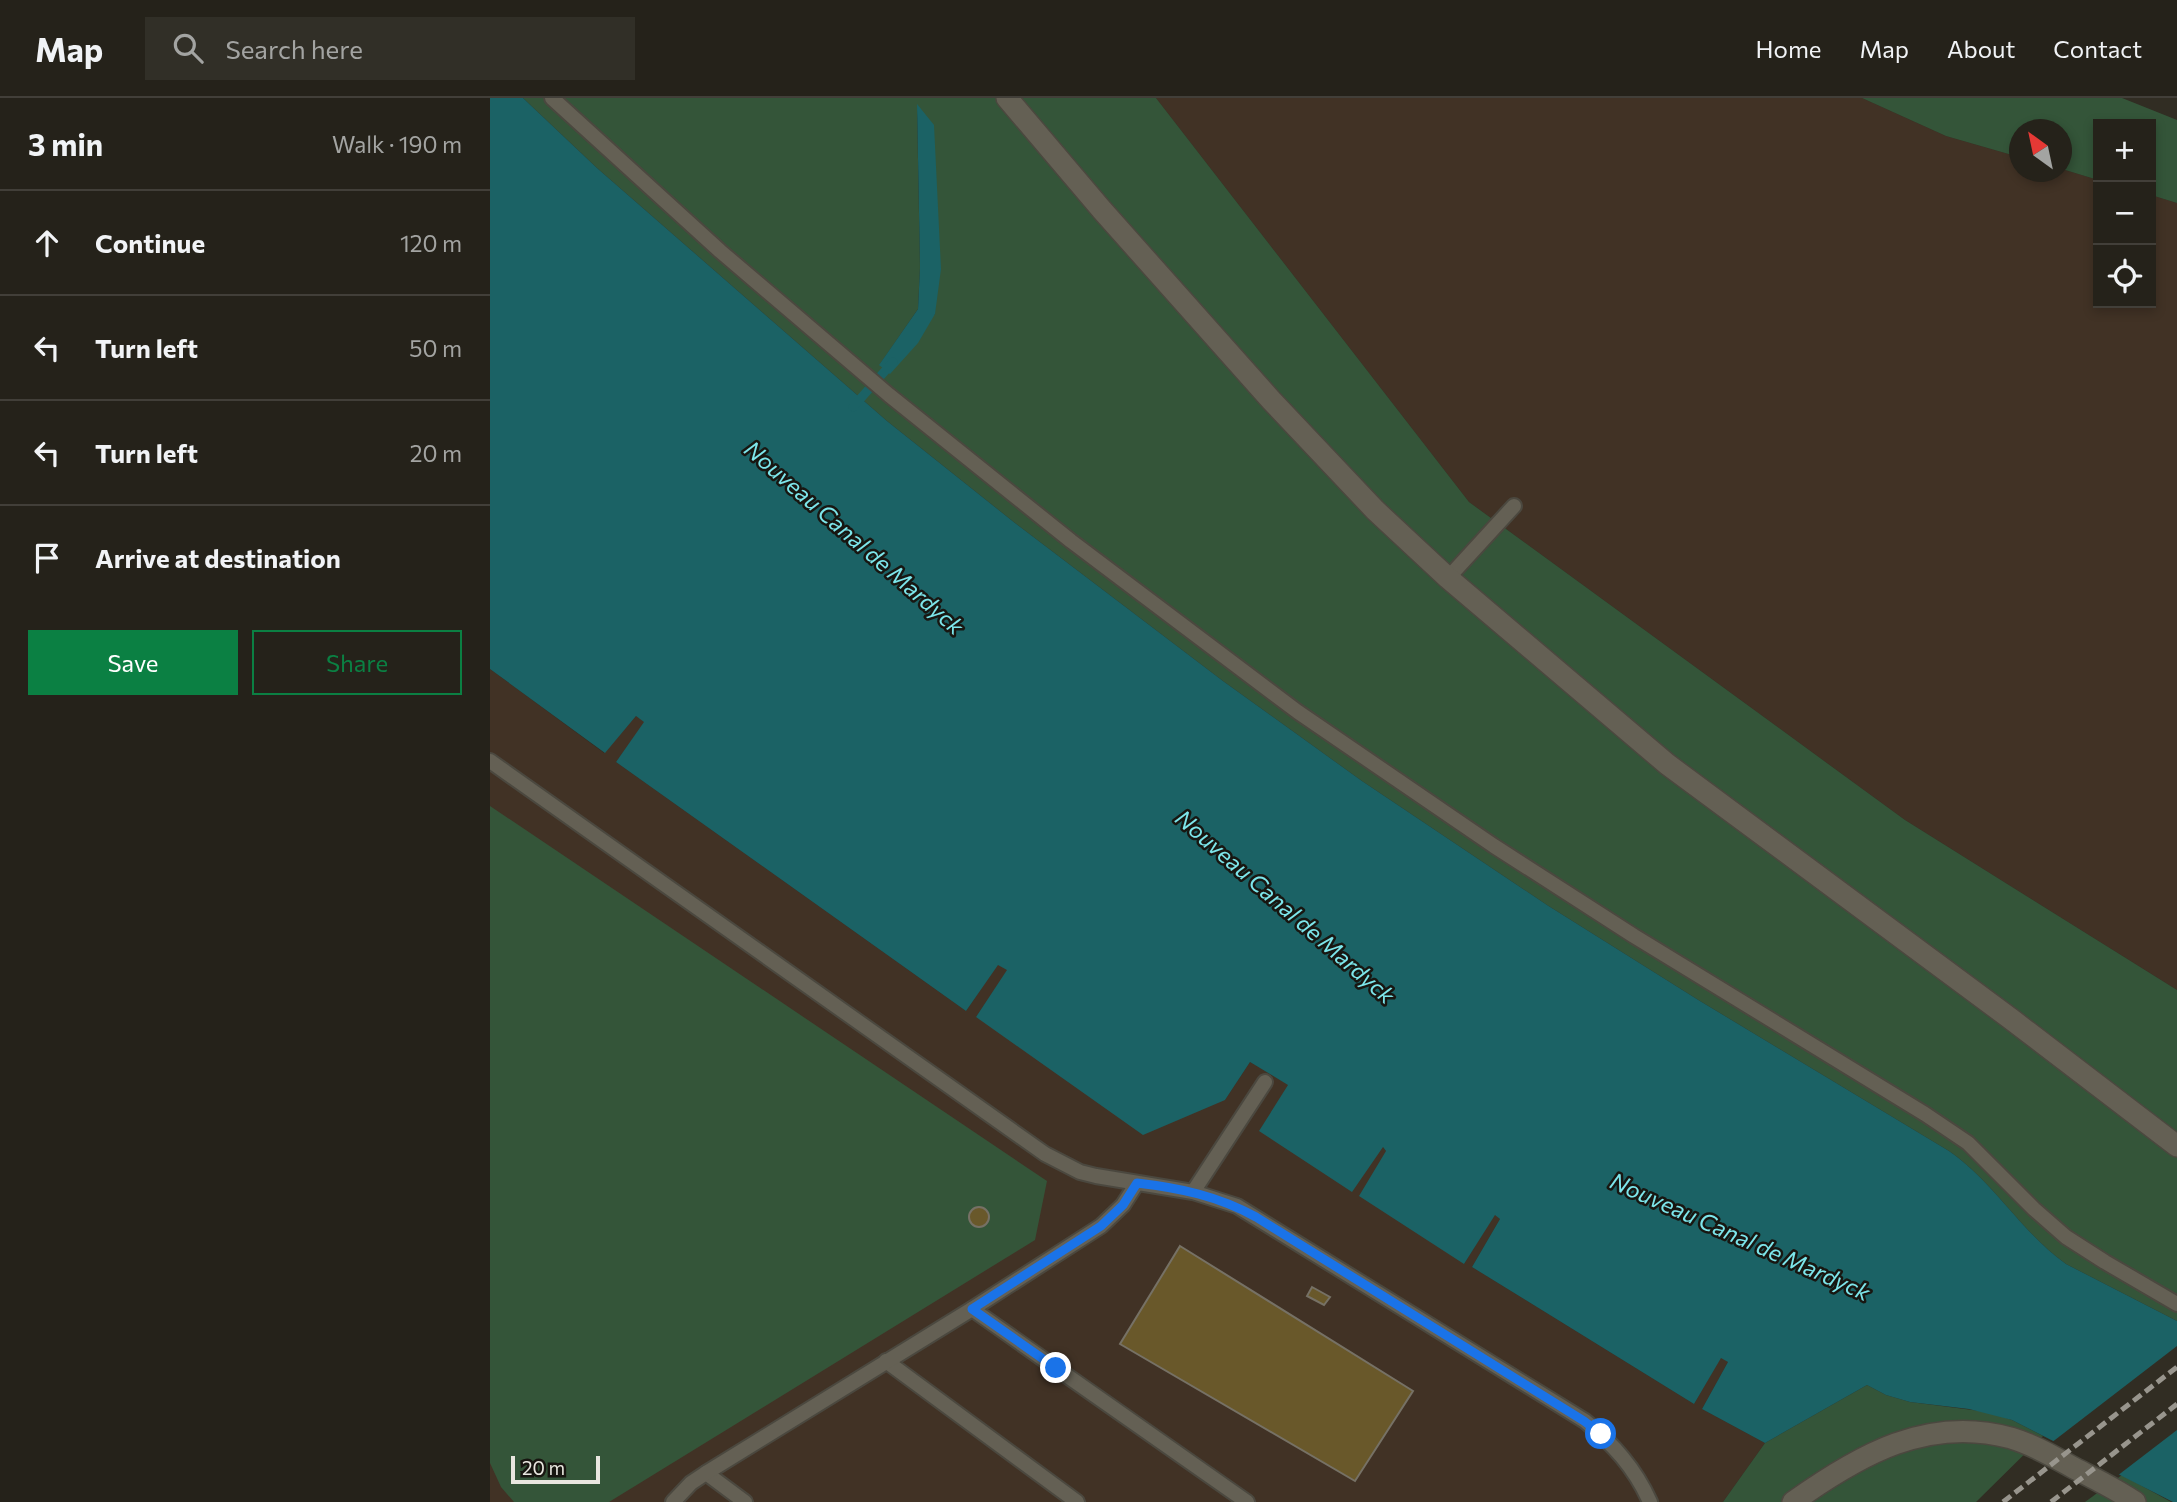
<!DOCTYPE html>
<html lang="en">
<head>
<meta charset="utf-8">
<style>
  :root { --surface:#25221a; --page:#312f27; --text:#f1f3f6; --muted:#a3a4a2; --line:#423f39; --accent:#0b8043 }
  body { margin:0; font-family:Commissioner,sans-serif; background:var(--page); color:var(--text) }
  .controls { position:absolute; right:21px; top:21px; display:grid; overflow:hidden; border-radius:0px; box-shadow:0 4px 10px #0003 }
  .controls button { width:63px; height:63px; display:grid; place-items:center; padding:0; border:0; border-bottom:2px solid var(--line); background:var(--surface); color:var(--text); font:35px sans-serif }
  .compass { position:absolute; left:1519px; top:21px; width:63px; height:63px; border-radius:50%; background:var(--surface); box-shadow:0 4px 10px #0003; rotate:327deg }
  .scale { position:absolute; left:21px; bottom:18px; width:89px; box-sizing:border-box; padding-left:7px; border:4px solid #e9e7e0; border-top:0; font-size:19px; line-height:24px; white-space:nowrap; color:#e9e7e0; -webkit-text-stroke:5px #181611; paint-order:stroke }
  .stop { position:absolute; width:21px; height:21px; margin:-16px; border:5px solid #1a73e8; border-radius:50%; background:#fff }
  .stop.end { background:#1a73e8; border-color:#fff; box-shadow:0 2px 7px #0008 }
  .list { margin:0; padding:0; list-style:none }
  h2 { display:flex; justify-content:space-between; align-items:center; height:91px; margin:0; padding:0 28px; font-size:30px }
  h2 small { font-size:23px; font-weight:400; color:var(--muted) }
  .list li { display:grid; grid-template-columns:46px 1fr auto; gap:21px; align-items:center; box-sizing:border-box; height:105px; padding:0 28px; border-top:2px solid var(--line) }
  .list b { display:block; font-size:26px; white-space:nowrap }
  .list em { font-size:23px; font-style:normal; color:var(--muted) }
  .actions { display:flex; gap:14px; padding:21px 28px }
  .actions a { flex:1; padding:16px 0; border:2px solid var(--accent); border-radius:0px; text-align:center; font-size:24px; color:var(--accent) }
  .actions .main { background:var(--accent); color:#fff }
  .icon { flex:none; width:38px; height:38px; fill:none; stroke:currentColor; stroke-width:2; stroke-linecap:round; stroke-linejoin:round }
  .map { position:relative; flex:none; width:1687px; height:1404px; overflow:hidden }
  header { display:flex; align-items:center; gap:42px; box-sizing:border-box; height:98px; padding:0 35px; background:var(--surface); border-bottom:2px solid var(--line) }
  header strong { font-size:33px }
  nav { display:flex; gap:38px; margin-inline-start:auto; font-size:24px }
  .search { width:490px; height:63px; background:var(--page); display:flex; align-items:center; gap:18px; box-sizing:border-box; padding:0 24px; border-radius:0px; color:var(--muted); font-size:26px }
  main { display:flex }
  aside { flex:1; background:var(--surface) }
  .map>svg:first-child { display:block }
</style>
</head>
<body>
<header>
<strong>Map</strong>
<div class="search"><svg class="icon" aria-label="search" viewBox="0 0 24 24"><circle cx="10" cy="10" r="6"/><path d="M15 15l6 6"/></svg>Search here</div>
<nav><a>Home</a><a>Map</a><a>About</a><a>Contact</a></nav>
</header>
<main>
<aside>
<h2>3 min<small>Walk · 190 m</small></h2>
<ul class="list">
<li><svg class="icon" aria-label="ahead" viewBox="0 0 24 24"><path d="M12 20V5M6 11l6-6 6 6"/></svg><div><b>Continue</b></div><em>120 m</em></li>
<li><svg class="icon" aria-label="left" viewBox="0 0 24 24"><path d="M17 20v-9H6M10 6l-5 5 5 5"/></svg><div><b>Turn left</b></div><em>50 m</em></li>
<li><svg class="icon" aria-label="left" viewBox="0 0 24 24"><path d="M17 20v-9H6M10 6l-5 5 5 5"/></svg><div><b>Turn left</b></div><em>20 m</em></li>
<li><svg class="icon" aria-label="arrive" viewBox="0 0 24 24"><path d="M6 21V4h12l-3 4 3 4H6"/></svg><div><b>Arrive at destination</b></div></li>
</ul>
<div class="actions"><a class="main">Save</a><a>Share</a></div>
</aside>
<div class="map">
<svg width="1687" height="1404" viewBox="0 0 1687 1404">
  <rect width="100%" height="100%" fill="#312d23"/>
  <!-- industrial -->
  <g fill="#413225">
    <polygon points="666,0 1372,0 1456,38 1529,59 1530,74 1572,74 1572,71 1608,82 1608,205 1661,205 1661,97 1687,105 1687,892 1415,722 979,404"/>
    <polygon points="0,571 114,655 146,618 155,624 126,664 476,913 508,866 518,872 486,919 735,1002 760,964 799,987 770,1032 893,1049 974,1166 1005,1116 1010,1121 982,1169 1204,1306 1231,1259 1238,1264 1212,1311 1275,1345 1233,1404 0,1404"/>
  </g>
  <!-- green -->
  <g fill="#345539" fill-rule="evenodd">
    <path d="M33,0H666L979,404L1415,722L1687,892V1223L1576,1166C1531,1134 1505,1085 1459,1053L1210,903L1057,807L872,683L733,583L525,425L397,323L107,70ZM427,8L445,216L390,266L428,211L430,169Z"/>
    <polygon points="1372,0 1632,0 1687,22 1687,105 1661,97 1661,26 1608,26 1608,82 1572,71 1572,32 1530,32 1529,59 1456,38"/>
    <polygon points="0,708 557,1083 545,1142 119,1404 24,1404 11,1389 0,1365"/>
    <polygon points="1377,1287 1396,1297 1420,1304 1498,1314 1522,1322 1553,1338 1486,1404 1233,1404 1275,1345"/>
    <polygon points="1632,1377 1681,1404 1595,1404"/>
  </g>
  <!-- water -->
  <g fill="#1b6265">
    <path d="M0,0H33L107,70L397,323L525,425L733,583L872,683L1057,807L1210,903L1459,1053C1505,1085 1531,1134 1576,1166L1687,1223V1404H1683L1522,1322L1479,1311L1420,1304L1396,1297L1377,1287L1275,1345L1212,1311L1238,1264L1231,1260L1204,1306L982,1169L1010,1121L1005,1117L974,1166L869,1098L896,1053L893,1049L862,1094L769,1033L798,987L760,964L735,1002L653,1037L486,919L517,872L508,867L476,913L126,664L154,624L146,618L115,655L0,571Z"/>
    <polygon points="427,6 444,27 451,171 445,216 428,245 400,276 389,267 428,211 430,169"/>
  </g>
  <!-- pier -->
  <polygon fill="#312d23" points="1687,1248 1687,1332 1627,1378 1561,1345"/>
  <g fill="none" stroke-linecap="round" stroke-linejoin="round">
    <!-- stream -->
    <polyline stroke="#1b6265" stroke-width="9" points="363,309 403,264"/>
  </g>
  <!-- building -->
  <g fill="#69582a" stroke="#767165" stroke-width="2">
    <circle cx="489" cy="1119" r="10"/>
    <polygon points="690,1148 923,1293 865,1383 630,1246"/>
    <polygon points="822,1189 840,1199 834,1207 817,1198"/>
  </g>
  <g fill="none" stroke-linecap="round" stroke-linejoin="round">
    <defs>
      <g id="lane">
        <polyline points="62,0 230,153 399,297 581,443 808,614 1004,748 1144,838 1435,1016 1478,1045 1544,1111 1576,1139 1615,1164 1687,1206"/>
        <polyline points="958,480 1024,408"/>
        <path d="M0,663L555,1056L590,1074L606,1078L703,1094L747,1108L1095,1323C1123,1346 1145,1370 1160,1404"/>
        <polyline points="703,1094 775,984"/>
        <polyline points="482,1211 757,1404"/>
        <polyline points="396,1263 587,1404"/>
        <polyline points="216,1375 255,1404"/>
        <polyline points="183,1404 201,1385 216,1375 482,1211 611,1128 633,1107 647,1085"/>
      </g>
      <g id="street">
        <polyline points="517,0 612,112 781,302 885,412 958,480 1177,666 1521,921 1687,1048"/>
        <path d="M1303,1404C1369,1357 1438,1317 1521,1340C1544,1347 1564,1359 1584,1370C1605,1381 1626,1391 1645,1404"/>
      </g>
    </defs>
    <!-- lane casing -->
    <use href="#lane" stroke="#4b483f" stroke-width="18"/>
    <!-- street casing -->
    <use href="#street" stroke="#4b483f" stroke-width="24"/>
    <!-- lane -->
    <use href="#lane" stroke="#646054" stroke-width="14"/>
    <!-- street -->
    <use href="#street" stroke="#646054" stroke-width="21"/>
    <!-- rail -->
    <g stroke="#98958d" stroke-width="5" stroke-dasharray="10 5" stroke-linecap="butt">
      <polyline points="1513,1404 1687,1269"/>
      <polyline points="1561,1404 1687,1306"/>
    </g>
  </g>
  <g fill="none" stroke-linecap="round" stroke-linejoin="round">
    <!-- route -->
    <path stroke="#1a73e8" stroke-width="9" d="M566,1270L482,1211L611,1128L633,1107L647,1085C690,1090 728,1098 766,1119L1094,1323L1111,1336"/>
  </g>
  <g text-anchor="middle" stroke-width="5" stroke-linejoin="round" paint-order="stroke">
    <!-- water labels -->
    <g font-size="23" font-style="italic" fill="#7de6eb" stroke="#181611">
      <text transform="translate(364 440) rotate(41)" y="8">Nouveau Canal de Mardyck</text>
      <text transform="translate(795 809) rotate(41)" y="8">Nouveau Canal de Mardyck</text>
      <text transform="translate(1250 1139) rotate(24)" y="8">Nouveau Canal de Mardyck</text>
    </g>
  </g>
</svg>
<div class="controls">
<button>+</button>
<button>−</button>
<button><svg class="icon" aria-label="locate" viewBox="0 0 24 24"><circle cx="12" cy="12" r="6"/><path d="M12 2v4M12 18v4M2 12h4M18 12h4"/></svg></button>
</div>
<svg class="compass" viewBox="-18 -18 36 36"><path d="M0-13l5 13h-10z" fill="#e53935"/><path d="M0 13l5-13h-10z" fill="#a3a4a2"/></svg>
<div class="scale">20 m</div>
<div class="stop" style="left:1111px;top:1336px"></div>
<div class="stop end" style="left:566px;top:1270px"></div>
</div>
</main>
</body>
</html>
